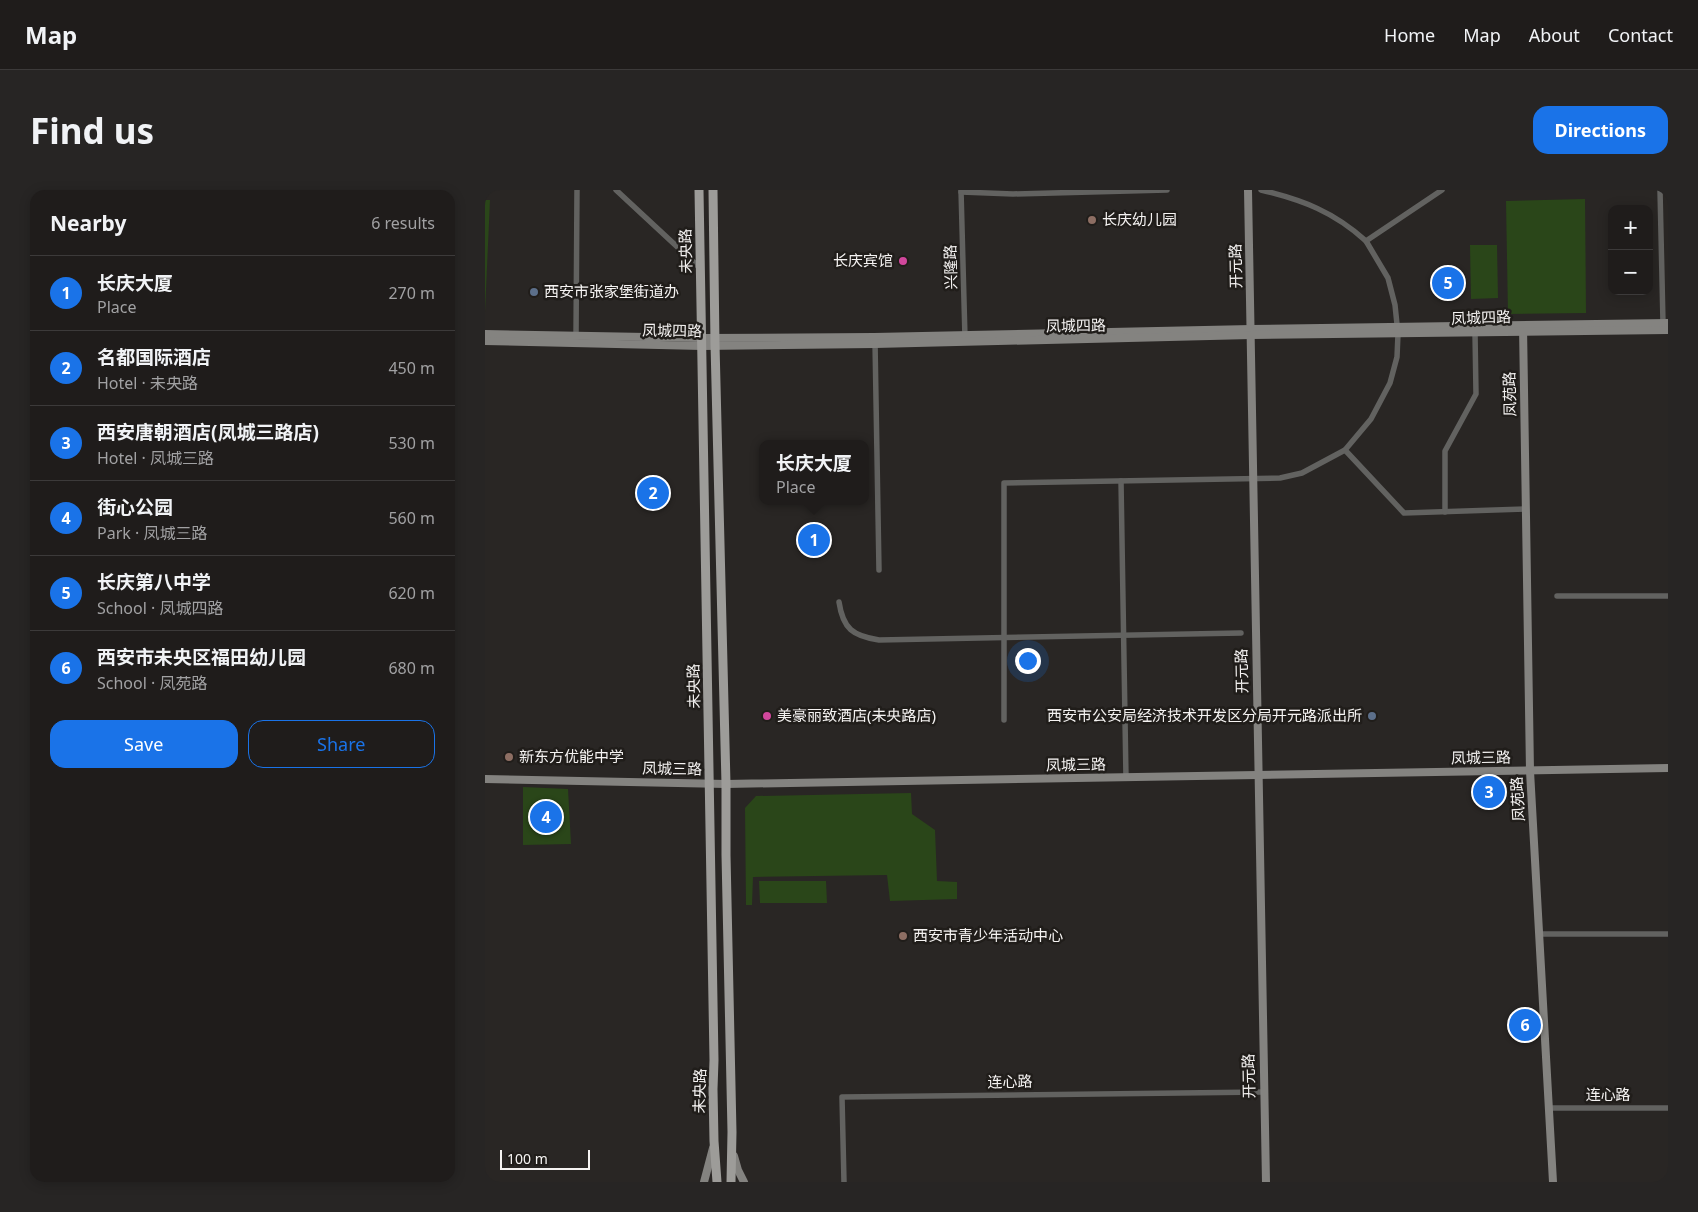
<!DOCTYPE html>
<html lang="en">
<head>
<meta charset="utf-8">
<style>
  :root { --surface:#1f1c1b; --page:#272524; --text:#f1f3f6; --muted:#a1a1a3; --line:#3c3a3a; --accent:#1a73e8 }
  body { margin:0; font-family:"Noto Sans","Noto Sans SC",sans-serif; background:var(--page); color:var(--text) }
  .controls { position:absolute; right:15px; top:15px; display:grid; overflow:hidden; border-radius:10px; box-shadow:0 2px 12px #0003 }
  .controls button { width:45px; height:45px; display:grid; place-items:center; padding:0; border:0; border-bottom:1px solid var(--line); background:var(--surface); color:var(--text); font:25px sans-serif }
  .scale { position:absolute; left:15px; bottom:12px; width:90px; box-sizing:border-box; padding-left:5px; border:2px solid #f5f3f2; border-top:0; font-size:14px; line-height:18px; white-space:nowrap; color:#f5f3f2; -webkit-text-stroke:4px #201d1a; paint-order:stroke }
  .you { position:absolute; left:542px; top:470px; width:18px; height:18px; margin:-12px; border:4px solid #fff; border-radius:50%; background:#1a73e8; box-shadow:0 0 0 8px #1a73e833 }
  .badge { display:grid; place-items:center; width:32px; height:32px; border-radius:50%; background:var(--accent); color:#fff; font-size:16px; font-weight:700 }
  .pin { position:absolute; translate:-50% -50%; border:2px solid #fff; box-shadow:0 1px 5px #0006 }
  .popup { position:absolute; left:274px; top:250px; width:110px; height:65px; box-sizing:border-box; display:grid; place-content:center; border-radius:10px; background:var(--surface); filter:drop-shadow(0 1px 4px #0005); font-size:16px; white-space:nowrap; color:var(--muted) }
  .popup b { font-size:19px; color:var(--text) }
  .popup::after { content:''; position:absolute; left:50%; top:100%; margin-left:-10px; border:10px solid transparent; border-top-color:var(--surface) }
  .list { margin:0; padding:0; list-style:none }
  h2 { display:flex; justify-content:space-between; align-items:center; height:65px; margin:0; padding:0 20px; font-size:21px }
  h2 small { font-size:16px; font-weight:400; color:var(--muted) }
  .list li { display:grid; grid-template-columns:32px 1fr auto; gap:15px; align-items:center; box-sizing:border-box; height:75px; padding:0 20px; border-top:1px solid var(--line) }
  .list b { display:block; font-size:19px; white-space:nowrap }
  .list p { margin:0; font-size:16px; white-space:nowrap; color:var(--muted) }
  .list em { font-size:16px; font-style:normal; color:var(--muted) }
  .actions { display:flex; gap:10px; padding:15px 20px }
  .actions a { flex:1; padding:11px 0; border:1px solid var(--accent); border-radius:15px; text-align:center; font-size:18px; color:var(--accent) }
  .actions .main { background:var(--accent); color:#fff }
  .map { position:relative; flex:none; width:1183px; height:992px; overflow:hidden; border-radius:15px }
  header { display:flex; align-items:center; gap:30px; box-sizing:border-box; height:70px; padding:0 25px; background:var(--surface); border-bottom:1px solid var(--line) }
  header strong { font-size:24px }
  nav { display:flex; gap:28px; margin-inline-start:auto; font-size:18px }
  .intro { display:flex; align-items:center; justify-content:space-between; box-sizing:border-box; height:120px; padding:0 30px }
  h1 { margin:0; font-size:35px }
  .button { padding:12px 22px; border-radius:15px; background:var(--accent); color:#fff; font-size:18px; font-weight:700 }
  main { display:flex; gap:30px; padding:0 30px }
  aside { flex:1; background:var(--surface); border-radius:15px; box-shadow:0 2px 12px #0003 }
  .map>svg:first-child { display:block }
</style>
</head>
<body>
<header>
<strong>Map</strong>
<nav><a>Home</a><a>Map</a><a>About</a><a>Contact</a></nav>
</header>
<div class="intro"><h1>Find us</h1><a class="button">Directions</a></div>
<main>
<aside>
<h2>Nearby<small>6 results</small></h2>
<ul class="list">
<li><span class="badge">1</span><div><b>长庆大厦</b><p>Place</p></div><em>270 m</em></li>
<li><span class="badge">2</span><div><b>名都国际酒店</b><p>Hotel · 未央路</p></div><em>450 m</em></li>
<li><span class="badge">3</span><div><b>西安唐朝酒店(凤城三路店)</b><p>Hotel · 凤城三路</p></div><em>530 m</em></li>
<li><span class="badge">4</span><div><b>街心公园</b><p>Park · 凤城三路</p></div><em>560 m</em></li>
<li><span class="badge">5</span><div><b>长庆第八中学</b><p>School · 凤城四路</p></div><em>620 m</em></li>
<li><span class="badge">6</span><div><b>西安市未央区福田幼儿园</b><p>School · 凤苑路</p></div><em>680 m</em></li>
</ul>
<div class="actions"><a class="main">Save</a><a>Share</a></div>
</aside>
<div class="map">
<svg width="1183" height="992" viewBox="0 0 1183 992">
  <rect width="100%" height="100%" fill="#292624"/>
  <!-- green -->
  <g fill="#2a4619">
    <polygon points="1100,9 1101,123 1023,124 1021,11"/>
    <polygon points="0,10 5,10 0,122"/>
    <polygon points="985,55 1012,55 1013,108 986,109"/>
    <polygon points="38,597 83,599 86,654 38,655"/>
    <polygon points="426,603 427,624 450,640 452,691 472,692 472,709 405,711 402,685 268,687 267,715 261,715 260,618 271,606"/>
    <polygon points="274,691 341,691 342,713 275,713"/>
  </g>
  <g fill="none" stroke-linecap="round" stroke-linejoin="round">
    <!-- street -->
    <g stroke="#626260" stroke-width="5.5">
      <polyline points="131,0 215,78"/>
      <polyline points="476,0 480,148"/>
      <path d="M776,0C818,10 849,22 881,51L957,0"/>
      <polyline points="1175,0 1178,133"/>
      <polyline points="476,2 528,4 682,0"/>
      <polyline points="91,148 92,0"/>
      <polyline points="390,152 394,380"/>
      <polyline points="860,260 919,323 1040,319"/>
      <polyline points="636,291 641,588"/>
      <polyline points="960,322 960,261 991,204 990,143"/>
      <polyline points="1072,406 1183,406"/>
      <path d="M354,412C358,439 368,446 394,450L756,443"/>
      <polyline points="519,530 519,293 795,288 817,283 860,260 886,229 905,193 912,167 913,144 910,115 903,88 881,51"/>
      <polyline points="1054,744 1183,744"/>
      <polyline points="1064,918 1183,918"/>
      <polyline points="359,992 357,907 778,902"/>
    </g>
    <!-- secondary -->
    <g stroke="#848380" stroke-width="8">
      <polyline points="763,0 781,992"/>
      <polyline points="1038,136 1045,581 1068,992"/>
      <polyline points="0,144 217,148 389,147 766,139 1183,133"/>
      <polyline points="0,151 217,156 390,154 766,145 1183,140"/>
      <polyline points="0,589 241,594 1183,578"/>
      <polyline points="249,966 253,980 259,992"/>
      <polyline points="219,992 228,958"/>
    </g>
    <!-- primary -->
    <g stroke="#9d9c99" stroke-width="9">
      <polyline points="214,0 229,870 228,899 229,951 232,992"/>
      <polyline points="228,0 230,154 241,594 241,665 247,942 246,992"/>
    </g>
  </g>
  <!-- markers -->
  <g fill="#8d6e63" stroke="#201d1a" stroke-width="2">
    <circle cx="607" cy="30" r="5"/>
    <circle cx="24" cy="567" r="5"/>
    <circle cx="418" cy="746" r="5"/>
  </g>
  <g fill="#d1479c" stroke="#201d1a" stroke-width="2">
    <circle cx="418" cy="71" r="5"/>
    <circle cx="282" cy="526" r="5"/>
  </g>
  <g fill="#5c6f8a" stroke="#201d1a" stroke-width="2">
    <circle cx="49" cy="102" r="5"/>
    <circle cx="887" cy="526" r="5"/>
  </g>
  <g text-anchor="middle" stroke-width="5" stroke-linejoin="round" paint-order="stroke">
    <!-- poi labels -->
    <g font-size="15" fill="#f5f3f2" stroke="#201d1a" text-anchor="start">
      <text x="617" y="35">长庆幼儿园</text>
      <text x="408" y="76" text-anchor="end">长庆宾馆</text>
      <text x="59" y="107">西安市张家堡街道办</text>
      <text x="292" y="531">美豪丽致酒店(未央路店)</text>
      <text x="877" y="531" text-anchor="end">西安市公安局经济技术开发区分局开元路派出所</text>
      <text x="34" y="572">新东方优能中学</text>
      <text x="428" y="751">西安市青少年活动中心</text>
    </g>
    <!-- street labels -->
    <g font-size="15" fill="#f5f3f2" stroke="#201d1a">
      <text transform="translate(201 61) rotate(-91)" y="5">未央路</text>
      <text transform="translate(751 76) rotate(-91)" y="5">开元路</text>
      <text transform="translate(466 77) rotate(-91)" y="5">兴隆路</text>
      <text transform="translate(996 128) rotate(-2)" y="5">凤城四路</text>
      <text transform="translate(591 136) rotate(-1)" y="5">凤城四路</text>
      <text transform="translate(187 141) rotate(1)" y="5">凤城四路</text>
      <text transform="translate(1025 204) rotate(-91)" y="5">凤苑路</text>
      <text transform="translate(757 481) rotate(-91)" y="5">开元路</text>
      <text transform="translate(209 496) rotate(-91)" y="5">未央路</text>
      <text transform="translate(996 568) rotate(-1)" y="5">凤城三路</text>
      <text transform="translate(591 575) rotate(-1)" y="5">凤城三路</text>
      <text transform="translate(187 579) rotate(1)" y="5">凤城三路</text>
      <text transform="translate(1033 609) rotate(-93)" y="5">凤苑路</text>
      <text transform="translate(764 886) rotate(-91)" y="5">开元路</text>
      <text transform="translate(525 892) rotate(-1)" y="5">连心路</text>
      <text transform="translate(215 901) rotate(-89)" y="5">未央路</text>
      <text x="1123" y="910">连心路</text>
    </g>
  </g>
</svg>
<div class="controls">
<button>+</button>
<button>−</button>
</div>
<div class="scale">100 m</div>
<div class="you"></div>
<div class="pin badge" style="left:329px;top:350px">1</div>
<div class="popup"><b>长庆大厦</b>Place</div>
<div class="pin badge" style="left:168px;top:303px">2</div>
<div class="pin badge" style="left:1004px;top:602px">3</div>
<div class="pin badge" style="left:61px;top:627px">4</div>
<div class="pin badge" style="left:963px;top:93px">5</div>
<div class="pin badge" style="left:1040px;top:835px">6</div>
</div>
</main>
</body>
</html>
